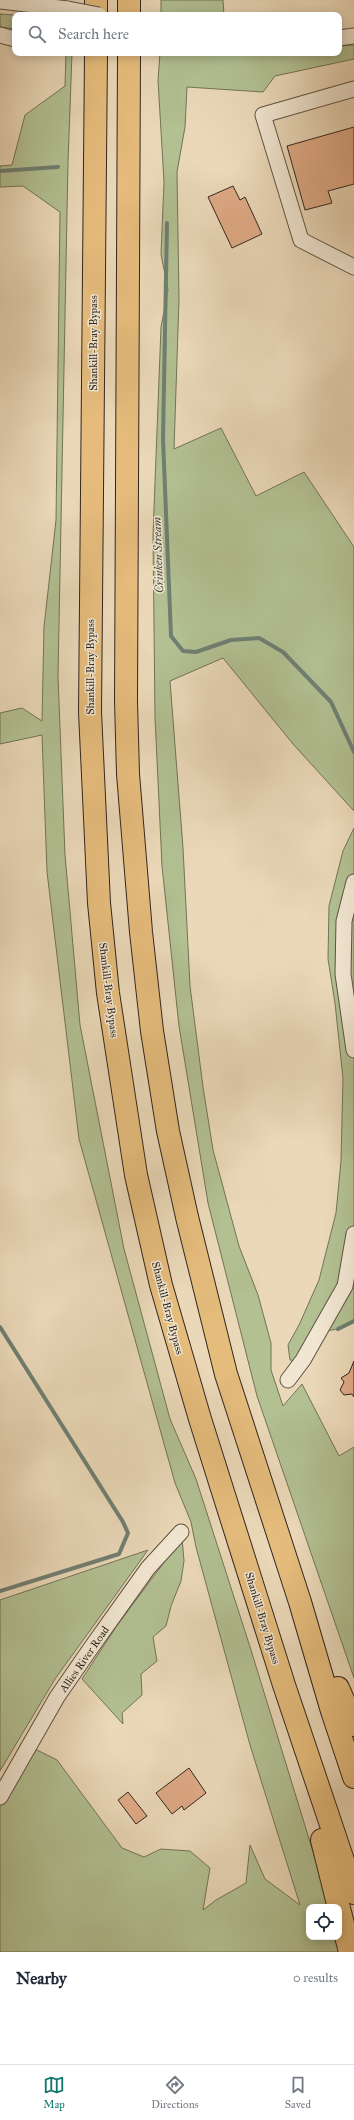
<!DOCTYPE html>
<html lang="en">
<head>
<meta charset="utf-8">
<style>
  :root { --surface:#fff; --page:#f6f6f7; --text:#1f2937; --muted:#747a83; --line:#e0e1e3; --accent:#0f766e }
  body { margin:0; font-family:"IM FELL Great Primer",serif; background:var(--page); color:var(--text) }
  .controls { position:absolute; right:12px; bottom:12px; display:grid; overflow:hidden; border-radius:8px; box-shadow:0 2px 10px #0003 }
  .controls button { width:36px; height:36px; display:grid; place-items:center; padding:0; border:0; border-bottom:1px solid var(--line); background:var(--surface); color:var(--text); font:20px sans-serif }
  .list { margin:0; padding:0; list-style:none }
  h2 { display:flex; justify-content:space-between; align-items:center; height:52px; margin:0; padding:0 16px; font-size:17px }
  h2 small { font-size:13px; font-weight:400; color:var(--muted) }
  .icon { flex:none; width:22px; height:22px; fill:none; stroke:currentColor; stroke-width:2; stroke-linecap:round; stroke-linejoin:round }
  .map { position:relative; flex:none; width:354px; height:1952px; overflow:hidden }
  .search { position:absolute; background:var(--surface); box-shadow:0 2px 10px #0003; left:12px; right:12px; top:12px; height:44px; display:flex; align-items:center; gap:10px; box-sizing:border-box; padding:0 14px; border-radius:8px; color:var(--muted); font-size:15px }
  .sheet { height:112px; background:var(--surface) }
  nav { display:flex; justify-content:space-around; align-items:center; box-sizing:border-box; height:56px; border-top:1px solid var(--line); background:var(--surface); font-size:11px; color:var(--muted) }
  nav a { display:grid; justify-items:center; gap:2px }
  nav .on { color:var(--accent) }
  .map>svg:first-child { display:block }
</style>
</head>
<body>
<div class="map">
<svg width="354" height="1952" viewBox="0 0 354 1952">
  <rect width="100%" height="100%" fill="#ead8b8"/>
  <filter id="stains"><feTurbulence type="fractalNoise" baseFrequency=".005" numOctaves="4"/><feColorMatrix values="0 0 0 0 .2 0 0 0 0 .09 0 0 0 0 .02 0 0 0 .5 -.17"/></filter>
  <radialGradient id="worn" r=".72"><stop offset=".6" stop-color="#630" stop-opacity="0"/><stop offset="1" stop-color="#630" stop-opacity=".3"/></radialGradient>
  <!-- green -->
  <g fill="#b2c092" stroke="#727358">
    <polygon points="161,0 223,0 224,15 161,15"/>
    <polygon points="0,14 15,15 15,29 0,27"/>
    <polygon points="354,45 354,59 275,76 263,92 187,87 185,127 177,172 179,299 174,449 221,428 256,496 304,472 354,547 354,811 293,744 223,658 170,681 183,848 190,986 203,1087 213,1150 239,1246 258,1295 271,1343 271,1370 283,1406 302,1384 339,1456 354,1447 354,1678 257,1396 208,1203 179,1026 162,866 155,717 153,535 161,327 168,290 161,254 164,182 158,80 160,53 339,53 339,46"/>
    <polygon points="66,53 72,53 68,162 58,676 65,855 80,1025 124,1249 170,1419 196,1479 251,1650 330,1907 309,1907 309,1937 338,1937 343,1952 0,1952 0,1797 29,1746 57,1760 122,1848 144,1857 161,1849 190,1851 210,1868 203,1910 216,1900 246,1883 250,1845 265,1879 300,1905 250,1745 196,1547 191,1522 175,1483 79,1139 47,872 42,735 0,744 0,713 22,708 42,721 44,627 56,520 60,212 23,186 0,187 0,166 12,165 25,115 65,86"/>
    <path d="M354,828V1321C341,1329 331,1332 316,1330L298,1361L290,1360L288,1345L299,1325L319,1280L336,1213L341,1161L343,1078L335,1003L328,959L329,906L343,851Z"/>
    <polygon points="182,1538 184,1561 181,1581 171,1606 166,1626 153,1637 157,1661 141,1674 142,1695 122,1713 123,1724 82,1679 116,1627"/>
    <polygon points="148,1550 55,1679 0,1771 0,1600"/>
  </g>
  <g fill="none" stroke-linecap="round" stroke-linejoin="round">
    <!-- stream -->
    <g stroke="#6f7f72" stroke-width="4">
      <polyline points="0,171 58,167"/>
      <polyline points="167,223 163,439 171,636 183,651 196,652 231,640 259,638 283,652 331,702 354,752"/>
      <polyline points="0,1327 123,1522 128,1533 119,1554 0,1591"/>
      <polyline points="338,1329 354,1321"/>
    </g>
  </g>
  <!-- building -->
  <g fill="#dfaa86" stroke="#31261f">
    <polygon points="354,127 354,184 328,191 332,203 305,210 287,146"/>
    <polygon points="233,186 240,200 245,197 262,234 232,248 208,197"/>
    <polygon points="354,1361 354,1397 352,1394 344,1395 340,1390 344,1382 341,1378 349,1373"/>
    <polygon points="189,1768 206,1793 184,1810 182,1806 172,1814 156,1793"/>
    <polygon points="128,1792 147,1816 136,1824 118,1800"/>
  </g>
  <g fill="none" stroke-linecap="round" stroke-linejoin="round">
    <defs>
      <g id="minor">
        <polyline points="0,1 68,9"/>
        <polyline points="0,35 15,39"/>
        <polyline points="339,38 354,36"/>
        <polyline points="354,89 263,115 301,240 354,267"/>
        <polyline points="354,882 344,921 343,974 354,1050"/>
        <polyline points="288,1380 303,1360 345,1286 354,1234"/>
        <polyline points="0,1797 57,1697 93,1645 148,1568 181,1532"/>
      </g>
      <g id="highway">
        <polyline points="96,15 96,0"/>
        <polyline points="129,15 129,0"/>
        <polyline points="96,53 90,712 99,903 108,993 136,1175 161,1285 200,1419 284,1685 354,1893"/>
        <polyline points="129,53 126,701 128,774 141,932 152,1031 168,1131 187,1217 226,1374 300,1602 332,1711 354,1777"/>
        <polyline points="338,1688 354,1725"/>
        <polyline points="322,1840 350,1952"/>
      </g>
    </defs>
    <!-- minor casing -->
    <use href="#minor" stroke="#5f5245" stroke-width="17"/>
    <!-- highway casing -->
    <use href="#highway" stroke="#31261f" stroke-width="24"/>
    <!-- minor -->
    <use href="#minor" stroke="#f1e6d1" stroke-width="15"/>
    <!-- highway -->
    <use href="#highway" stroke="#e5bc7c" stroke-width="22"/>
    <defs>
      <polyline id="minor-bridge" points="68,9 99,15"/>
    </defs>
    <!-- minor-bridge casing -->
    <use href="#minor-bridge" stroke="#5f5245" stroke-width="17" stroke-linecap="butt"/>
    <!-- minor-bridge -->
    <use href="#minor-bridge" stroke="#f1e6d1" stroke-width="15"/>
  </g>
  <g text-anchor="middle" stroke-width="3" stroke-linejoin="round" paint-order="stroke">
    <!-- street labels -->
    <g font-size="11" fill="#31261f" stroke="#f1e6d1">
      <text transform="translate(93 343) rotate(-90)" y="4">Shankill-Bray Bypass</text>
      <text transform="translate(90 667) rotate(-90)" y="4">Shankill-Bray Bypass</text>
      <text transform="translate(109 990) rotate(83)" y="4">Shankill-Bray Bypass</text>
      <text transform="translate(168 1308) rotate(75)" y="4">Shankill-Bray Bypass</text>
      <text transform="translate(263 1618) rotate(73)" y="4">Shankill-Bray Bypass</text>
      <text transform="translate(84 1659) rotate(-55)" y="4">Allies River Road</text>
    </g>
    <!-- water labels -->
    <g font-size="12" font-style="italic" fill="#4b4b42" stroke="#f1e6d1">
      <text transform="translate(158 555) rotate(-92)" y="4">Crinken Stream</text>
    </g>
  </g>
  <rect width="100%" height="100%" filter="url(#stains)"/>
  <rect width="100%" height="100%" fill="url(#worn)"/>
</svg>
<div class="controls">
<button><svg class="icon" aria-label="locate" viewBox="0 0 24 24"><circle cx="12" cy="12" r="6"/><path d="M12 2v4M12 18v4M2 12h4M18 12h4"/></svg></button>
</div>
<div class="search"><svg class="icon" aria-label="search" viewBox="0 0 24 24"><circle cx="10" cy="10" r="6"/><path d="M15 15l6 6"/></svg>Search here</div>
</div>
<section class="sheet">
<h2>Nearby<small>0 results</small></h2>
<ul class="list">
</ul>
</section>
<nav>
<a class="on"><svg class="icon" aria-label="map" viewBox="0 0 24 24"><path d="M3 6l6-2 6 2 6-2v14l-6 2-6-2-6 2zM9 4v14M15 6v14"/></svg>Map</a>
<a><svg class="icon" aria-label="directions" viewBox="0 0 24 24"><path d="M12 3l9 9-9 9-9-9zM9 14v-3h6M13 9l2 2-2 2"/></svg>Directions</a>
<a><svg class="icon" aria-label="saved" viewBox="0 0 24 24"><path d="M7 4h10v16l-5-4-5 4z"/></svg>Saved</a>
</nav>
</body>
</html>
